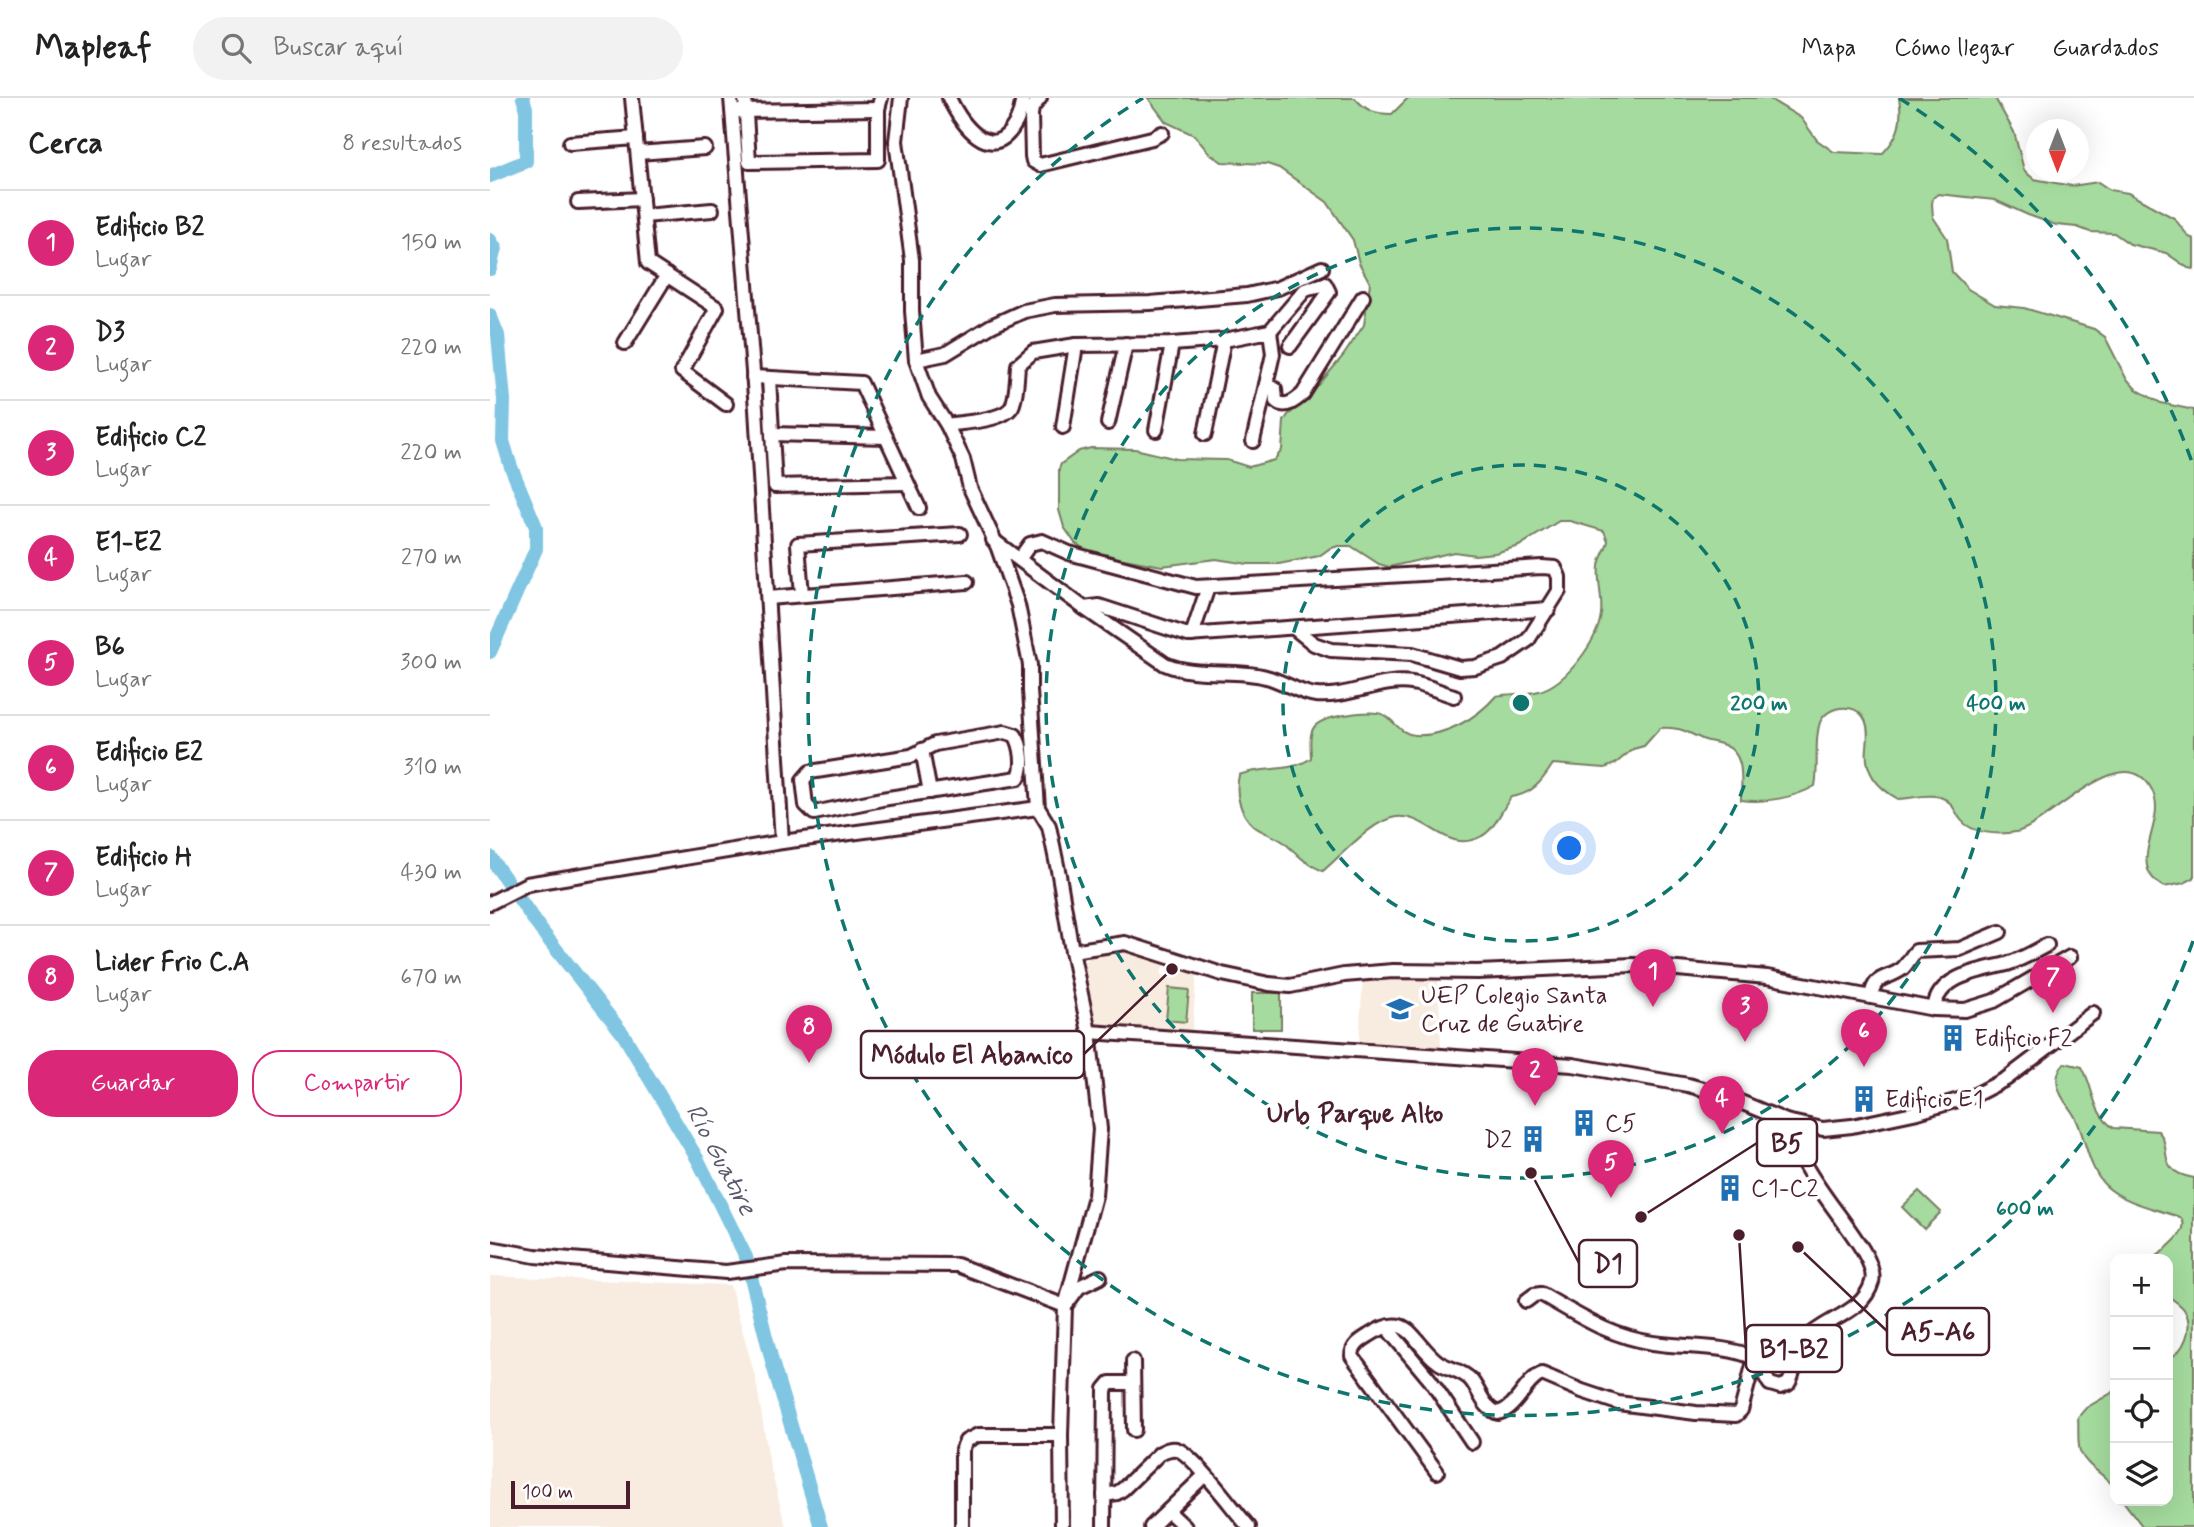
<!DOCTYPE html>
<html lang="es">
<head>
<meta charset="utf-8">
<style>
  :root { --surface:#fff; --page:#f2f2f2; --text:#222; --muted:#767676; --line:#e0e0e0; --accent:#db2777 }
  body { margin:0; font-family:Mynerve,sans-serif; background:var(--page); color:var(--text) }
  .controls { position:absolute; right:21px; bottom:21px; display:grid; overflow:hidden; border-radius:14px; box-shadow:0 7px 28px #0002 }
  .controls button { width:63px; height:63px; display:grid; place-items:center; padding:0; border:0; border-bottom:2px solid var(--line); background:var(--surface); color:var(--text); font:35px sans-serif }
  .compass { position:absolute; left:1536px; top:21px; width:63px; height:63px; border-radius:50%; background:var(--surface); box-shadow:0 7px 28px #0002; rotate:180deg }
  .scale { position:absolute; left:21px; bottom:18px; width:119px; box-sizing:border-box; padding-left:7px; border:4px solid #4a1f2b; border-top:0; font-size:19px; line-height:24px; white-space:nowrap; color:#4a1f2b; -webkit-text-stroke:5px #fff; paint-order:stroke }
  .you { position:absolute; left:1080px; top:751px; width:24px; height:24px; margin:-18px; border:5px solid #fff; border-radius:50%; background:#1a73e8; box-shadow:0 0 0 10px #1a73e833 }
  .badge { display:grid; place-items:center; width:46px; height:46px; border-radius:50%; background:var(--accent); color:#fff; font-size:23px; font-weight:700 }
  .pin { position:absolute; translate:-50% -58px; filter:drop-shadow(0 2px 4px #0008) }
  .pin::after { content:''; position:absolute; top:37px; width:24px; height:21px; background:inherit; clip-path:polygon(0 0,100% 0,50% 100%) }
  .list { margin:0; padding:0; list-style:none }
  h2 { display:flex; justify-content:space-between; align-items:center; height:91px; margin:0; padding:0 28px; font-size:30px }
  h2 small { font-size:23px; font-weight:400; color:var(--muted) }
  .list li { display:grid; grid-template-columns:46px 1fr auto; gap:21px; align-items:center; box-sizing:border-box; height:105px; padding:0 28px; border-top:2px solid var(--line) }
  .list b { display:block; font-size:26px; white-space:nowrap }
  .list p { margin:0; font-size:23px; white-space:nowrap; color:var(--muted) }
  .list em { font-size:23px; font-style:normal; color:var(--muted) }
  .actions { display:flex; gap:14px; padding:21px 28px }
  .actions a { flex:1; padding:16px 0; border:2px solid var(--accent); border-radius:28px; text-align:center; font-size:24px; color:var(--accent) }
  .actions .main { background:var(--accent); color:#fff }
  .icon { flex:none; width:38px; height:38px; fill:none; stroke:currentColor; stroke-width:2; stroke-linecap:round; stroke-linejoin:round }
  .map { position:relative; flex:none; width:1704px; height:1429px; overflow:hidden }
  header { display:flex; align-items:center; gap:42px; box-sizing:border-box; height:98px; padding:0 35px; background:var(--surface); border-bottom:2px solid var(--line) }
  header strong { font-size:33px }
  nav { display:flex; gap:38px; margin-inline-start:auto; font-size:24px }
  .search { width:490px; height:63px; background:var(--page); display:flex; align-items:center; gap:18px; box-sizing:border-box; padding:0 24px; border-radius:38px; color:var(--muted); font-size:26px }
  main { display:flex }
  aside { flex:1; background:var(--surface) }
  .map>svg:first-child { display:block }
</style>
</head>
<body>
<header>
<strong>Mapleaf</strong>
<div class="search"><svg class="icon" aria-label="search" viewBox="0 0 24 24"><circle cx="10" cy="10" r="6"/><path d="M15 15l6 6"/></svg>Buscar aquí</div>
<nav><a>Mapa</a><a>Cómo llegar</a><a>Guardados</a></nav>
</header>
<main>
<aside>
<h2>Cerca<small>8 resultados</small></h2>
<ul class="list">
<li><span class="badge">1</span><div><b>Edificio B2</b><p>Lugar</p></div><em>150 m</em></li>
<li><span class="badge">2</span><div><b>D3</b><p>Lugar</p></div><em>220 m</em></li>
<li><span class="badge">3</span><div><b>Edificio C2</b><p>Lugar</p></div><em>220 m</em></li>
<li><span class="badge">4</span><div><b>E1-E2</b><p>Lugar</p></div><em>270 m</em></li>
<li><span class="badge">5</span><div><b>B6</b><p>Lugar</p></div><em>300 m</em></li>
<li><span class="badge">6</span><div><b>Edificio E2</b><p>Lugar</p></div><em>310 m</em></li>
<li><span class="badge">7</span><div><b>Edificio H</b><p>Lugar</p></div><em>430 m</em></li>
<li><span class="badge">8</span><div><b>Lider Frio C.A</b><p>Lugar</p></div><em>670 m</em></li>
</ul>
<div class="actions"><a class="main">Guardar</a><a>Compartir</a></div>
</aside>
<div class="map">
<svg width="1704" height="1429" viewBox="0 0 1704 1429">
  <rect width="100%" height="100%" fill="#fff"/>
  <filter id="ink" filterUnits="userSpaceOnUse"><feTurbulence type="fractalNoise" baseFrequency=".0143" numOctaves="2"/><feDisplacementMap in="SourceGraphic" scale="14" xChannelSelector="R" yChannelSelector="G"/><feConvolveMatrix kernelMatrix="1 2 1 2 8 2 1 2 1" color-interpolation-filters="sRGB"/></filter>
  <g filter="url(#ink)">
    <!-- built -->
    <g fill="#f8ece0">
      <polygon points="620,854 636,854 675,863 671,877 685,881 689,867 707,873 702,936 602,929 591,867 602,858"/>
      <polygon points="948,876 951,949 869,945 873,877"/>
      <polygon points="0,1178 240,1187 266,1282 280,1368 296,1429 0,1429"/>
    </g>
    <!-- green -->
    <g fill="#a5db9e" stroke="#787d64" stroke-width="2">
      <path d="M658,0H865C876,13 885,16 902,16L918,0H1278L1311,20L1327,42L1344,54L1392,56C1409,39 1413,23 1409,0H1505L1524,34L1534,72L1539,77L1544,81L1582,88L1608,84L1620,92L1638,95L1684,120L1699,139L1704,141V171L1698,170L1676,155L1640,146L1624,135L1600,134L1587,129L1566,127L1538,117L1505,102L1448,96L1443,100L1442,106L1443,119L1457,140L1462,174L1478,191L1505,207L1534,210L1604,231L1615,239L1636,280L1646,291L1671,305L1704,312V780L1694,785L1674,789C1633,766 1679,725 1662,692C1634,636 1558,728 1526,734C1509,737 1482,736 1471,722C1464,713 1463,703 1450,699C1436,695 1422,701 1408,701C1387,689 1374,674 1377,649C1378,640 1379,630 1375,622C1366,602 1333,608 1329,628C1324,648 1329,668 1325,688C1304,700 1275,705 1251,702C1251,683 1256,655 1234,647C1227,644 1219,644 1212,641C1197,634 1188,628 1170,630L1154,648L1143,651L1125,666L1115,670L1063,666C1052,683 1043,696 1021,699C1012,711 1005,731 992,738C957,758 938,715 906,719C882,722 852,757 833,773C816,766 810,759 797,747C789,738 771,735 764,728C749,715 745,695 749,677C773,667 799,676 821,660C821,651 818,636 825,628C834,618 882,611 894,617C905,623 910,636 925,637C955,639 987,620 1006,598C1020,595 1036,597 1049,593C1076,586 1108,543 1111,516C1113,500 1107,484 1109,468C1110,459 1116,452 1118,443L1114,433L1080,423H1069L1029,448L1005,455L985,457L964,454L899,469L889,466L861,448H848L839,451L829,458L789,466H758L726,461L672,468L601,455L585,445L574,429L569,412V371L571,366L589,353L601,350L645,351L687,361L737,362L759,369L784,362L792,352L794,323L798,317L818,300L853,258L874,227L880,185L869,165L863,142L837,104L789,70L777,66L732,64L719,55L704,37L676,24Z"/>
      <polygon points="679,890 699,892 696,924 676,922"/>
      <rect x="762" y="895" width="29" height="36"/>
      <path d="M1575,965L1592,969C1604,989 1602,1017 1624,1030L1668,1033C1684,1049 1663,1073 1704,1080V1429H1653L1633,1403H1678V1261C1694,1254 1704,1230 1695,1213C1692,1207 1683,1202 1678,1198V1161H1664C1673,1152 1704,1132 1690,1119C1667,1111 1633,1105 1615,1087C1599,1071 1596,1043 1587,1023C1582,1011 1571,1002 1568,989C1566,981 1568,970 1575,965Z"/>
      <polygon points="1429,1093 1451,1114 1434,1131 1412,1109"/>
      <path d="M1625,1293V1390C1615,1376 1596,1369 1590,1353C1587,1343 1589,1330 1588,1319L1596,1310Z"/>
    </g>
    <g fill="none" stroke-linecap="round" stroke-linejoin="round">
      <!-- river -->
      <g stroke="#80c5e1" stroke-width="14">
        <polyline points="0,78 36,63 36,10 33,0"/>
        <polyline points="0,142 5,150 0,171"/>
        <polyline points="0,217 8,237 14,302 13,343 21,369 46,429 46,451 0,554"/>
        <polyline points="0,759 51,832 133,936 208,1062 256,1159 283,1267 331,1429"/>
      </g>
      <defs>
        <g id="minor">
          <polyline points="142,0 158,165 227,210 192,273 236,306"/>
          <polyline points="241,0 266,311 292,744"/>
          <polyline points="255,0 259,64 388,62 388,11 391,0"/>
          <polyline points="411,0 406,43 422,162 422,213 426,262 439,299 457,327 473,361 480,390 508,450 528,507 540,567 540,593 548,710 559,728 569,777 582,853 599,934 610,1031 605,1098 575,1208 571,1337 572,1429"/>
          <path d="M459,0C471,25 501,68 525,26C530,19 531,9 533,0"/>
          <polyline points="550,0 542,10 541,17 542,58 543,63 550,67 662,40 672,35"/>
          <polyline points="249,13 388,11"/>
          <polyline points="80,45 146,40"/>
          <polyline points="148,55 215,50"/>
          <polyline points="88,104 152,101"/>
          <polyline points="154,118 222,112"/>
          <polyline points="135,245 177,177"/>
          <polyline points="426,262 455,256 501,228 534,213 565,207 660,205 757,197 788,190 832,170"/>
          <polyline points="263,279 371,285 429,410"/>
          <polyline points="279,280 285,388 417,385"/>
          <path d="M776,287L785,291L786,303C795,311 805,303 813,296L873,199"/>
          <polyline points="618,325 636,246"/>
          <path d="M457,327C474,324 518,323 523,306C527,294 527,279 528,267L543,254L586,247L682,246L734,242L780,233L815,192L835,186L839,194L800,248"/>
          <polyline points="573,329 586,247"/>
          <polyline points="666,332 682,246"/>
          <polyline points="282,336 396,339"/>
          <polyline points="715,336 734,242"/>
          <polyline points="763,343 783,256 780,233"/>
          <path d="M503,442L594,510L675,566C707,580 743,570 776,579C793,583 808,595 826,597C858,600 892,580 922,585C936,587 950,594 964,598"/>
          <polyline points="530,460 540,446 552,443 579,455 706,489 1052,469 1065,470 1069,479 1069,493 1038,542 1012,560 985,569 970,570 922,556 841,552 824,546 804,530"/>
          <polyline points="312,497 308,446 470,436"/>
          <polyline points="278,500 477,484"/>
          <polyline points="594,510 609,508 698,537 1059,511"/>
          <polyline points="702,537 718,489"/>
          <path d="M515,634L525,637C532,647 535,670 528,680L392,701L324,715L316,707L313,682L320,674L421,658L445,646Z"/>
          <polyline points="432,652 440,694"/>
          <polyline points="0,805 37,786 292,744 548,710"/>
          <polyline points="582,853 635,845 732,876 779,886 800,888 854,877 903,873 988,874 1143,867 1277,879 1444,911 1475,912 1504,903 1580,859"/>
          <path d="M1381,899C1384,876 1397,882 1412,871C1418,866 1420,859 1426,853L1470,851L1510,834"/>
          <path d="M1444,911C1448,877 1490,873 1517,866C1531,862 1544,854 1557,847"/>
          <polyline points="599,934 1083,967 1198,987 1231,996 1296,1023 1333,1031 1362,1028 1428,1014 1485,997 1516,981 1603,915"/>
          <polyline points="0,1150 45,1158 236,1174 297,1166 467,1167 575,1208 589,1189 610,1179"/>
          <path d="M1036,1203L1044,1197L1051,1196C1090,1218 1118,1238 1163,1245C1194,1250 1236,1246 1264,1260C1274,1265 1273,1278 1280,1286L1290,1289L1298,1286C1307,1272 1303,1256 1315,1242C1335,1220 1373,1216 1382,1184C1391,1151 1297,1073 1303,1025"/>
          <polyline points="900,1228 901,1235 941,1283 982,1344"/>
          <polyline points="643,1263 644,1332"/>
          <path d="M947,1374L862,1258C862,1248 870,1243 878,1238C920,1210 921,1244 948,1264C958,1271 972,1272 981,1282C990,1293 993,1310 1008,1315C1028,1310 1034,1283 1052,1276L1092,1293L1128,1305L1206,1315L1246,1317L1251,1312L1265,1260"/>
          <path d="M614,1397L627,1395L633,1391L670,1355C676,1352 680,1350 686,1351C703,1355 745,1414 759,1429"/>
          <polyline points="678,1413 695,1429"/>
          <polyline points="472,1429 472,1352 476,1343 488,1337 571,1337"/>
          <polyline points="614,1429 615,1291 620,1285 643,1285"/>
          <polyline points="661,1429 715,1377"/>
        </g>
      </defs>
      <!-- minor casing -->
      <use href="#minor" stroke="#4a1f2b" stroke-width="18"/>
      <!-- minor -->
      <use href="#minor" stroke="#fff" stroke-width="12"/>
    </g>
  </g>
  <!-- distance rings -->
  <g fill="none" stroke="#0f766e" stroke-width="3.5" stroke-dasharray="12 9">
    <circle cx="1031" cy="605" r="238"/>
    <circle cx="1031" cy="605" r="475"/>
    <path d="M1703 843A713 713 0 1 1 653 0M1409 0A713 713 0 0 1 1703 367"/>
  </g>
  <!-- icons -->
  <defs>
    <symbol id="school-bare" viewBox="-9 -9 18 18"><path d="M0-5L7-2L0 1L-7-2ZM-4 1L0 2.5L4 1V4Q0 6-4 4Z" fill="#1f6fb2" stroke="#fff" stroke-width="2.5" paint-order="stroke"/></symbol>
    <symbol id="building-bare" viewBox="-9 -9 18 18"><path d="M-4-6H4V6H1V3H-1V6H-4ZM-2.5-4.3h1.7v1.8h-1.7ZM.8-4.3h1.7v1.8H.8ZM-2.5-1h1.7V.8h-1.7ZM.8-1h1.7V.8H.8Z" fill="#1f6fb2" stroke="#fff" stroke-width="2.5" paint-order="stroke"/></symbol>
  </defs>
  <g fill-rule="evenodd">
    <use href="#school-bare" x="891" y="892" width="38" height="38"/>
    <use href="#building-bare" x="1444" y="921" width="38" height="38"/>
    <use href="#building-bare" x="1355" y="982" width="38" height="38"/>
    <use href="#building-bare" x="1075" y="1006" width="38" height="38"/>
    <use href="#building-bare" x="1024" y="1022" width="38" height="38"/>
    <use href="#building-bare" x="1221" y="1071" width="38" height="38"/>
  </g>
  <g text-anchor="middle" stroke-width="7" stroke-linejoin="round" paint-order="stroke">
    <!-- poi labels -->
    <g font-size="24" fill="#4a1f2b" stroke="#fff" text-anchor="start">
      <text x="931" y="905">UEP Colegio Santa<tspan x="931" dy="28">Cruz de Guatire</tspan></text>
      <text x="1484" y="948">Edificio F2</text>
      <text x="1395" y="1009">Edificio E1</text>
      <text x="1115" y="1033">C5</text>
      <text x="1022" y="1049" text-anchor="end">D2</text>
      <text x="1261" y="1098">C1-C2</text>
    </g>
    <!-- neighbourhood labels -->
    <g font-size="26" font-weight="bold" fill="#4a1f2b" stroke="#fff">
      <text x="865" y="1024">Urb Parque Alto</text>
    </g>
    <!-- water labels -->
    <g font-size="26" font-style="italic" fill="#5d596b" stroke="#fff">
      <text transform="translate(232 1061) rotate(62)" y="9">Río Guatire</text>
    </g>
  </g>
  <circle cx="1031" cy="605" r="10" fill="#0f766e" stroke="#fff" stroke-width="3.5"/>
  <g font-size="21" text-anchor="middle" font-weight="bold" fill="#0f766e" stroke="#fff" stroke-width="7" stroke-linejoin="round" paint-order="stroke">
    <text x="1269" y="612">200 m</text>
    <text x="1506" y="612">400 m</text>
    <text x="1535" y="1117">600 m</text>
  </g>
  <!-- callouts -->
  <path fill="none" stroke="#4a1f2b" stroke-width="2.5" d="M682 871L594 956M1151 1119L1267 1045M1041 1075L1089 1165M1308 1149L1397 1233M1249 1137L1256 1251"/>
  <g fill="#4a1f2b" stroke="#fff" stroke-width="2.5">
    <circle cx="682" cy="871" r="7"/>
    <circle cx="1151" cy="1119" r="7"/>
    <circle cx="1041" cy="1075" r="7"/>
    <circle cx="1308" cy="1149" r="7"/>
    <circle cx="1249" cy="1137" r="7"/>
  </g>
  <g fill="#fff" stroke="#4a1f2b" stroke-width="2.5">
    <rect x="371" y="933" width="223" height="47" rx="7"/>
    <rect x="1267" y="1021" width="60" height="47" rx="7"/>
    <rect x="1089" y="1142" width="58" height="47" rx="7"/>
    <rect x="1397" y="1210" width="102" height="47" rx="7"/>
    <rect x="1256" y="1227" width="96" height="47" rx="7"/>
  </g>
  <g font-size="26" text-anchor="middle" font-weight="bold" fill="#4a1f2b">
    <text x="482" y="965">Módulo El Abanico</text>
    <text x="1297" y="1054">B5</text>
    <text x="1118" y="1174">D1</text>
    <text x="1448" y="1242">A5-A6</text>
    <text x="1304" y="1260">B1-B2</text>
  </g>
</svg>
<div class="controls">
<button>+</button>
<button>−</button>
<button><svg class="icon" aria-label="locate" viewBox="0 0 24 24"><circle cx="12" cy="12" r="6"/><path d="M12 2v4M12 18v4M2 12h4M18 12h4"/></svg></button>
<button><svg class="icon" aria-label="layers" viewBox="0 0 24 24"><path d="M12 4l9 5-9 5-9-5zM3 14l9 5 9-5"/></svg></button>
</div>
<svg class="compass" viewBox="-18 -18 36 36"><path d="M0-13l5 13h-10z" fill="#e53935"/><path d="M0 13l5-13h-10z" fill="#767676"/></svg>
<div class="scale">100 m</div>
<div class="you"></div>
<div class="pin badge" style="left:1163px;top:909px">1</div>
<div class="pin badge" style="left:1045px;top:1008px">2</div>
<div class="pin badge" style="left:1255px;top:944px">3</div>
<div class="pin badge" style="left:1232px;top:1036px">4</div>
<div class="pin badge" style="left:1121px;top:1100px">5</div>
<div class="pin badge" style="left:1374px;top:969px">6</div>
<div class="pin badge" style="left:1563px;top:915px">7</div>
<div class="pin badge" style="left:319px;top:965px">8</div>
</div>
</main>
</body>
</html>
